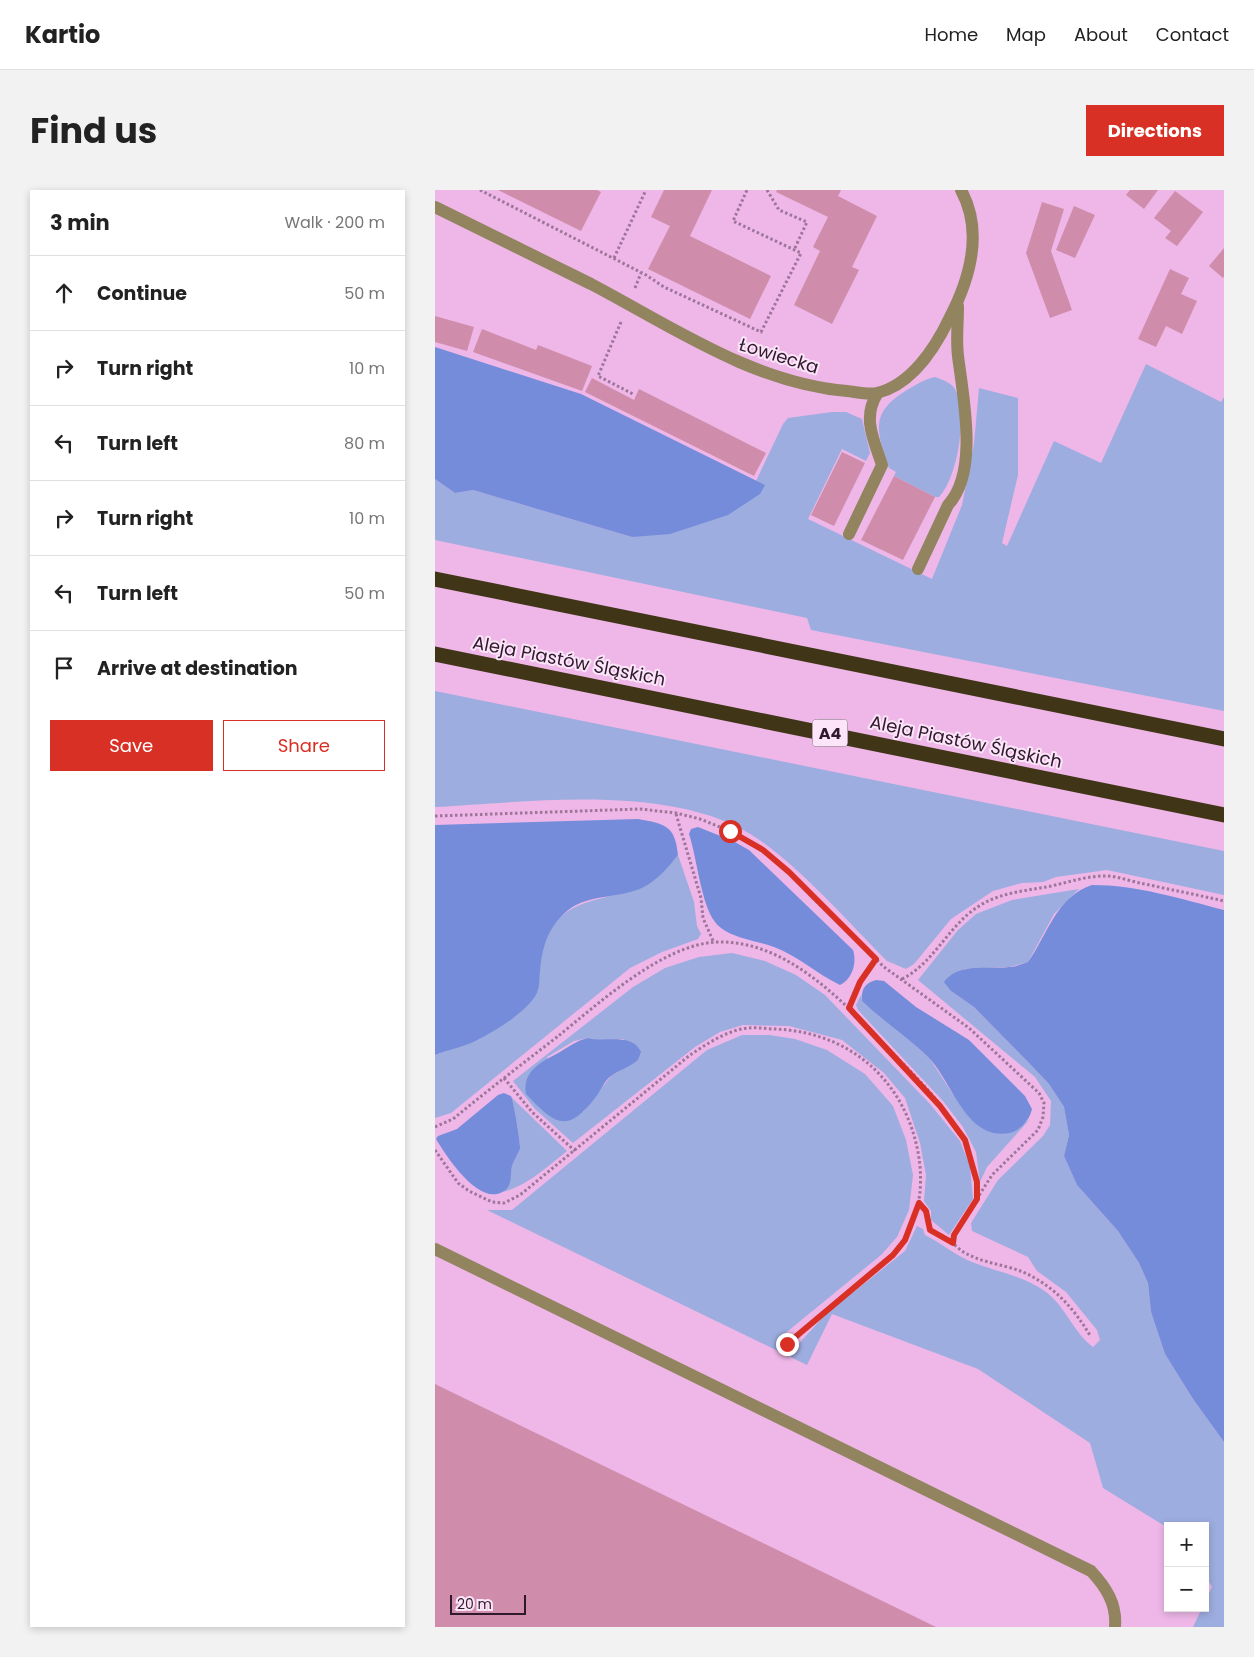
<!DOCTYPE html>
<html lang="en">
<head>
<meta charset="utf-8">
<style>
  :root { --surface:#fff; --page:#f2f2f2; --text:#222; --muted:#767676; --line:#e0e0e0; --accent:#d93025 }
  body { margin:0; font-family:Poppins,sans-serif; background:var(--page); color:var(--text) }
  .controls { position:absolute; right:15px; bottom:15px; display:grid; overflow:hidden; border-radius:0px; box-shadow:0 2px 8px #0003 }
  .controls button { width:45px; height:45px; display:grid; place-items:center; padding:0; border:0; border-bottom:1px solid var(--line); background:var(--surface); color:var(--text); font:25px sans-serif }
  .scale { position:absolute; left:15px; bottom:12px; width:76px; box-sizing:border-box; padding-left:5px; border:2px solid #2f1a2d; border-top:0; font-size:14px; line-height:18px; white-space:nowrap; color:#2f1a2d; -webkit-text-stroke:4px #fce5f8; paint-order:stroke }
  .stop { position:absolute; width:15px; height:15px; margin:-11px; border:4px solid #d93025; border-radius:50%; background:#fff }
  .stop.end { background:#d93025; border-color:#fff; box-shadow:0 1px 5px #0008 }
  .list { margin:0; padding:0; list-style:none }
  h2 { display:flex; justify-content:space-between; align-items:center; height:65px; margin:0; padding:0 20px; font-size:21px }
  h2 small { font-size:16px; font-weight:400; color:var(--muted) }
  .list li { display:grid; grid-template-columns:32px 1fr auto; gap:15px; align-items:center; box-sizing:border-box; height:75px; padding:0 20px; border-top:1px solid var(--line) }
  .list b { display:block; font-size:19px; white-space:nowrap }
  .list em { font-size:16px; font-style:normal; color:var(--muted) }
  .actions { display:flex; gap:10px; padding:15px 20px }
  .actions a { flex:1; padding:11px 0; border:1px solid var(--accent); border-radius:0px; text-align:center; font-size:18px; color:var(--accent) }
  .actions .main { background:var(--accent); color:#fff }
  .icon { flex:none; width:28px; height:28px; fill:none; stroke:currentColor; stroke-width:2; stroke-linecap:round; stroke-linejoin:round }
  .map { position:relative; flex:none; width:789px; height:1437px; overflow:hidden; border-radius:0px }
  header { display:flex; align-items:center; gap:30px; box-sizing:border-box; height:70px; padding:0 25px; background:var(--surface); border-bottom:1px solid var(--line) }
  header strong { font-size:24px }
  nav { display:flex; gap:28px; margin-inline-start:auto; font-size:18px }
  .intro { display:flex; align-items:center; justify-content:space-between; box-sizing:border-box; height:120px; padding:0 30px }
  h1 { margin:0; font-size:35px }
  .button { padding:12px 22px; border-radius:0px; background:var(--accent); color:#fff; font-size:18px; font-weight:700 }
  main { display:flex; gap:30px; padding:0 30px }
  aside { flex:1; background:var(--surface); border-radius:0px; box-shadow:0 2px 8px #0003 }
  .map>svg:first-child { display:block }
</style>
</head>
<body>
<header>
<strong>Kartio</strong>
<nav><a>Home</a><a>Map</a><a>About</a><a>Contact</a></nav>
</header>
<div class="intro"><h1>Find us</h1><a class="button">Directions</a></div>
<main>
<aside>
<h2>3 min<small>Walk · 200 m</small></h2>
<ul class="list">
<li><svg class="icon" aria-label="ahead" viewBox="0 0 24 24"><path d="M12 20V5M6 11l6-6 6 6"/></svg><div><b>Continue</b></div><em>50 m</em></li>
<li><svg class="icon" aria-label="right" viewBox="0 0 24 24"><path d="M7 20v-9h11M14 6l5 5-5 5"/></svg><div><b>Turn right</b></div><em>10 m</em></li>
<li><svg class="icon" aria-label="left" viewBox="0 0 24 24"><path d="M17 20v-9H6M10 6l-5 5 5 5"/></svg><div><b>Turn left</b></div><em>80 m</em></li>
<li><svg class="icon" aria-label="right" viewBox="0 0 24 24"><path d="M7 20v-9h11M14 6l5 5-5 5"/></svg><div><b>Turn right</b></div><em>10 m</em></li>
<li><svg class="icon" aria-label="left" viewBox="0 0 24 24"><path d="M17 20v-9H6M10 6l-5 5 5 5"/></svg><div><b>Turn left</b></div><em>50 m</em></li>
<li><svg class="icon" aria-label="arrive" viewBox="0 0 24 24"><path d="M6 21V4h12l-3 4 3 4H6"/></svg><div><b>Arrive at destination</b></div></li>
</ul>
<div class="actions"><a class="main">Save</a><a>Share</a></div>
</aside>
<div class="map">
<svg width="789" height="1437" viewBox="0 0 789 1437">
  <rect width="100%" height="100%" fill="#eeb7e8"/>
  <!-- green -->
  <g fill="#9daddf" fill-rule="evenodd">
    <polygon points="711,174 786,212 789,207 789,521 376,440 372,428 0,350 0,289 20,303 38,300 197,347 329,295 321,291 348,234 353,228 397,222 411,222 427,229 435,263 431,271 407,259 373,329 497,389 527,315 539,254 544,198 583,208 583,285 567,353 572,356 619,251 666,273"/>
    <path d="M500,187C508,190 515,192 520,199C533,224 523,287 504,307H500L459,286L461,282L454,278C442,241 434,223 472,200C481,195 489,189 500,187Z"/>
    <path d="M0,501L789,661V705L672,680L621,687L608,692L587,693L558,701L516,729L479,774L471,779L452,771C413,732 368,680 323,649C240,592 96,612 0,617Z"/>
    <path d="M243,665L259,712L262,736L266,744L263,749L227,762L195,778L16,923L0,928V865L11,861L103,801C104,787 103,768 108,755C123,714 151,713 187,703C209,698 230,681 243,665Z"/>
    <path d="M644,699L619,724L593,772L575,777L529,779L516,801L539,817L594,873L614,894L629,917L634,945L629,966L642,995L683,1041L704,1073L713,1093L716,1122L730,1164L758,1209L789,1252V1437H758L767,1418H770V1411L777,1397L770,1385V1336H733V1338L668,1298L655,1253L543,1179L397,1124L372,1175L52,1020H77L272,860L307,845H334L360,849L392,860L430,884L458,916L471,950L478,985L474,1020L462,1047L446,1065L342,1150L350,1159H359L390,1125L470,1061L482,1036L488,1039L490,1045C506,1053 520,1065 537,1072C562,1082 589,1086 611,1102C631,1117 638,1142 658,1157L665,1150L662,1140L631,1102L602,1081L593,1067L537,1041L536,1033L563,990L608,946L615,935L616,911L600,887L483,790L523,740L541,724L577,710Z"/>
    <path d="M297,763L330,771L361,785L390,805L495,914L525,951L535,976L538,1009L514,1045L496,1030V1021L489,1011L491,985L485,953L470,908L449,883L407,850L354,836L308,835L285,842L260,857L138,953L100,919L78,891L198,797L230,778L264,767ZM153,848L164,851L188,849L205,862L203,870L176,886L148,922L112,867L139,851Z"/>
    <polygon points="426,805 427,811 476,851 495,869 519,906 578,942 595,929 552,977 545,992 541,962 528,937 508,911 423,820 421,815"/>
    <path d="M76,907L132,961C113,976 92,996 68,1002C76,994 75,986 77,976C78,969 84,964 85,958C86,952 78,911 76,907Z"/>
  </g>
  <!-- forest -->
  <g fill="#758cdb">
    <polygon points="0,157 146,204 330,295 325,304 293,325 235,344 197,347 38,300 20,303 0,289"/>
    <path d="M203,629C230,634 240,635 243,665C235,675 226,686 214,694C190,710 155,702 132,721C113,737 107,757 105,781C104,787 105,794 103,800C97,820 54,845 36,853C24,858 12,860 0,865V635Z"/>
    <path d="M263,637L298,651L314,660L418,760C422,772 418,789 405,795C382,784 363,766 339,757C320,750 292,748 280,732C266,714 262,668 254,644L256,639Z"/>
    <path d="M657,695C702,695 746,709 789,720V1252L758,1209L730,1164L716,1122L713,1093L704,1073L683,1041L642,995L629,966L634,945L629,917L614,894L594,873L539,817L516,801L509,792C524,772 553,780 574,777C580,777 587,774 593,772C613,744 621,707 657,695Z"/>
    <path d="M441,790L449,791L481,817L534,850L590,906L597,919C595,929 586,940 575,943C531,951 518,893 494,868C473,847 448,831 427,811C426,799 430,793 441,790Z"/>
    <path d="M153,848C170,853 197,842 206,862L203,870C195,877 184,880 176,886C169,891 166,901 160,908C131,946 118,932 91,904C87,880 108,871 125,862C135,856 141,851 153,848Z"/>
    <path d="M69,903C71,904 74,905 76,906C78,909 86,954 85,959C83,964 80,968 78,973C74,983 79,994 69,1001C45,1018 11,966 1,949L3,946L22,939L63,905Z"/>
  </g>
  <!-- building -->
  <g fill="#cf8dab">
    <polygon points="63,0 162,0 166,2 146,41"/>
    <polygon points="229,0 277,0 255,46 336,86 315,129 213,79 235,36 216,27"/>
    <polygon points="342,0 406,0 403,6 442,26 417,77 424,80 397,134 359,115 385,61 378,57 393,27 341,2"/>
    <polygon points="695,0 723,0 709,19 691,5"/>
    <polygon points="740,1 768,22 742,56 730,48 736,41 719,28"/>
    <polygon points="607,12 629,19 616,61 637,120 615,128 591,63"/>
    <polygon points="639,16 660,25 640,68 621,60"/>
    <polygon points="789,58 789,86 788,88 774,76"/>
    <polygon points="735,79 754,88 746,104 762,111 747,144 731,136 721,157 703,149"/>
    <polygon points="0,126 39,137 32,161 0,152"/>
    <polygon points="47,139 101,160 103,155 157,176 147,201 38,162"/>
    <polygon points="157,188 199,210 204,199 331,263 319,286 150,202"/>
    <polygon points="407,262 430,273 399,336 376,325"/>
    <polygon points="459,286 500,307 468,370 426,350"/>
    <polygon points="0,1194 501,1437 0,1437"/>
  </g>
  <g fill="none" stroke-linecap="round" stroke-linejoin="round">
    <!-- path -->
    <g stroke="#9d7599" stroke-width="3" stroke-dasharray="2.5 2.5" stroke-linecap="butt">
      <polyline points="45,0 211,85 229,97 326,142 366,63 298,31 312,0"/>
      <polyline points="332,0 344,20 372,32 359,60"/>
      <polyline points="179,68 211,0"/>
      <polyline points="200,98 206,83"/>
      <polyline points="186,132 163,186 198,204"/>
      <polyline points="241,624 266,708 268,728 279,753"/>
      <path d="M0,626L205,619L241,623L265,629L295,641L328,660L354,682L376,706L449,777L534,838L604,903L609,913L608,927L603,940L557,985L519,1045L518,1053C534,1072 566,1073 588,1082C619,1096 639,1118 656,1147"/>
      <path d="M467,789C497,774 511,741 537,721C557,705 581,702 605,698C627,695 650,685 673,686C685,687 698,692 710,694C737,700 763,705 789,711"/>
      <polyline points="414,818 425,791 441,769"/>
      <polyline points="69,888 97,922 140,961"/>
      <path d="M0,937L18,929C52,901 87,874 122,847C163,814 228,754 282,752C353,750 409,813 454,859C495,902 542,944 542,1007"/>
      <path d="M0,960L23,993L34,1001L57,1012L69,1013L85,1005L255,865C272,854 292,840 313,838C322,837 331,839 340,839C414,842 469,889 483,962C490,1001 483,1034 458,1065L352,1153"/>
      <polyline points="484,1013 491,1021 495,1040 518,1053"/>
    </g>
    <!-- minor -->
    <g stroke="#91845f" stroke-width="12">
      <path d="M0,17C52,43 104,68 156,94C238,137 318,193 412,201C421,202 434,205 442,203C476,195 500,158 514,129C535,89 549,42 526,0"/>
      <path d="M414,344L447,275C439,250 427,228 442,204"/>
      <path d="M483,379L513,315C544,282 528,207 523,166C521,150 523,133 523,116"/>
      <path d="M0,1059L656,1381C671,1397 682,1414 680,1437"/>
    </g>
    <!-- highway -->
    <g stroke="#403517" stroke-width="15">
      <polyline points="0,389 789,549"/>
      <polyline points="0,464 789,625"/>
    </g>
  </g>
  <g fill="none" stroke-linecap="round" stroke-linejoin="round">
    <!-- route -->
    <polyline stroke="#d93025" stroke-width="6" points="295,641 328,660 354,682 441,769 425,792 414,818 505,916 530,950 542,992 542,1009 519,1045 518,1053 495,1040 491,1021 484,1013 470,1050 458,1065 352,1154"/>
  </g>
  <g text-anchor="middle" stroke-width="4" stroke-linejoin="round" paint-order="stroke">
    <!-- shield labels -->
    <rect fill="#fce5f8" stroke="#6c576a" stroke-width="1" x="377.5" y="529.5" width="35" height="27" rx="4"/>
    <g font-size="16" font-weight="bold" fill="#2f1a2d">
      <text x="395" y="549">A4</text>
    </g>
    <!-- street labels -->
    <g font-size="18" fill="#2f1a2d" stroke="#fce5f8">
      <text transform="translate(344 166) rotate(17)" y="6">Łowiecka</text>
      <text transform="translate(134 471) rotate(11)" y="6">Aleja Piastów Śląskich</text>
      <text transform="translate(531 552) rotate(12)" y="6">Aleja Piastów Śląskich</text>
    </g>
  </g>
</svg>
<div class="controls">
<button>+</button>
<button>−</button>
</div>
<div class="scale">20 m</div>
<div class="stop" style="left:295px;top:641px"></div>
<div class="stop end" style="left:352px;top:1154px"></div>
</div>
</main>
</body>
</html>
